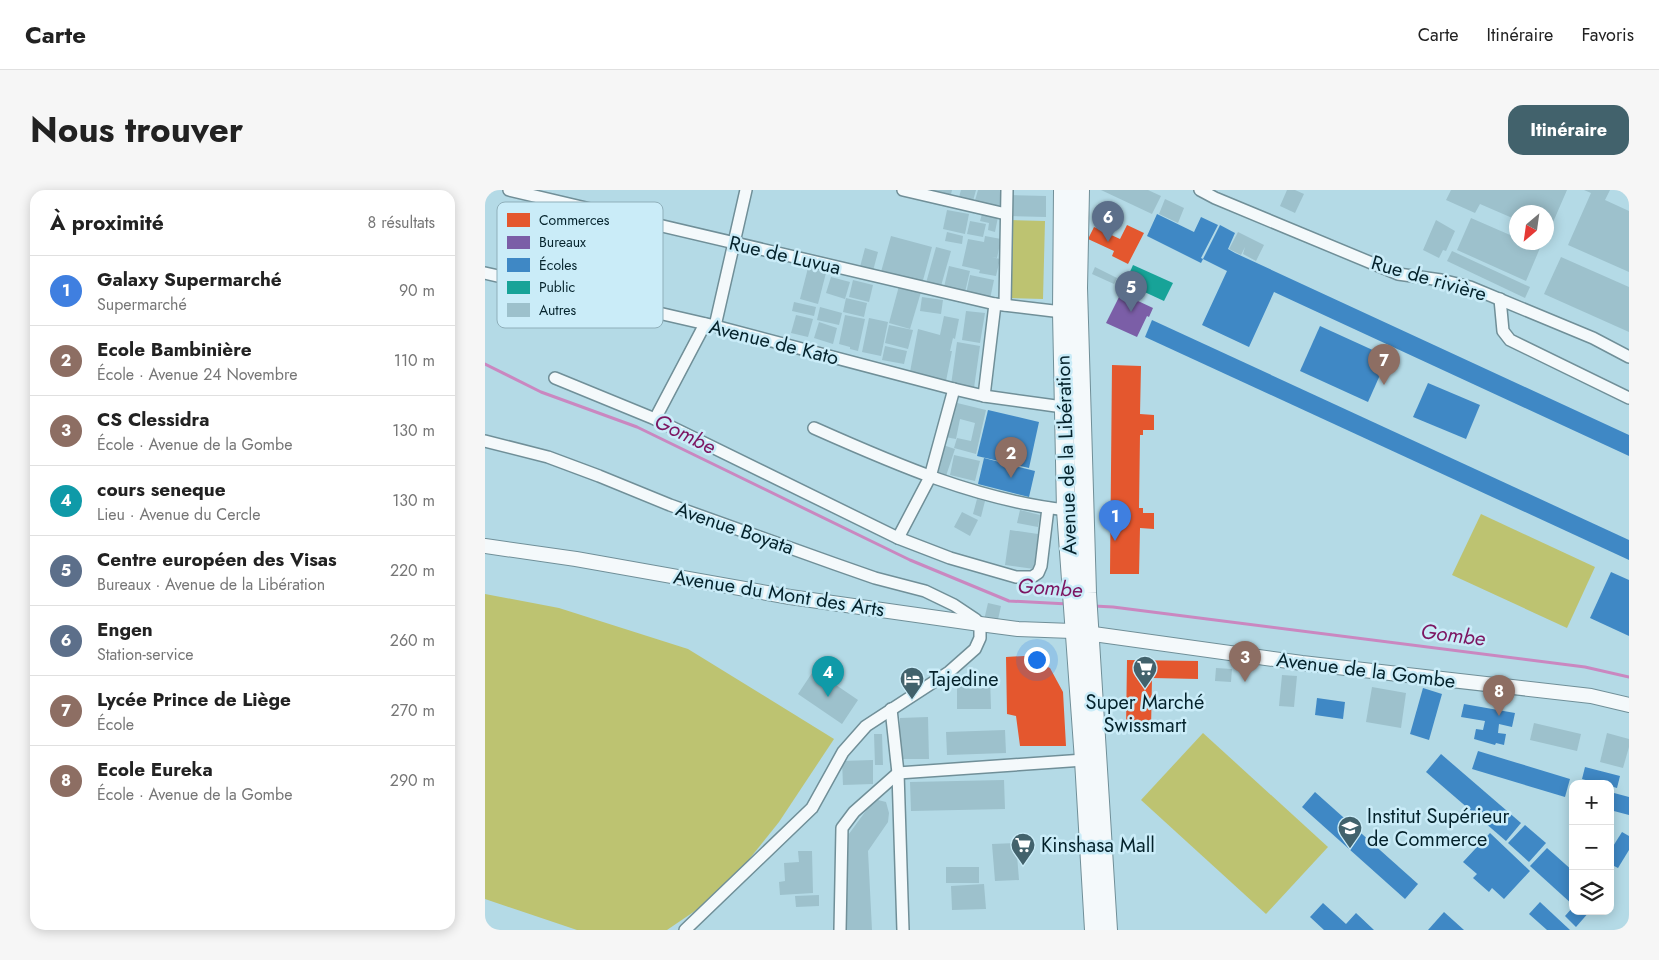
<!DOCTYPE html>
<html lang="fr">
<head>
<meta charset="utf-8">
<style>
  :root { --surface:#fff; --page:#f6f6f6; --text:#222; --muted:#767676; --line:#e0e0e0; --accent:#42626c }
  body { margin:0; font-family:Jost,sans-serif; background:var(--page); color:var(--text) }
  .controls { position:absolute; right:15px; bottom:15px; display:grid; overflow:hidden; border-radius:10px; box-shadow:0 2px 12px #0003 }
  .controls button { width:45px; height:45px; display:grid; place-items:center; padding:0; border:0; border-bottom:1px solid var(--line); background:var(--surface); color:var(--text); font:25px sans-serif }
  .compass { position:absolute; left:1024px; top:15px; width:45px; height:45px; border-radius:50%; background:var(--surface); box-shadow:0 2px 12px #0003; rotate:209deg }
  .you { position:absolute; left:551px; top:469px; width:18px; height:18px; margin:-12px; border:4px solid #fff; border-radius:50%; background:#1a73e8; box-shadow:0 0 0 8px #1a73e833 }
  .badge { display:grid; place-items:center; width:32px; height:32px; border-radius:50%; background:var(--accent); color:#fff; font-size:16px; font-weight:700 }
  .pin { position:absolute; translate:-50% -41px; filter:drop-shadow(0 1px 2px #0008) }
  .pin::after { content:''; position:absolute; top:26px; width:18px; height:15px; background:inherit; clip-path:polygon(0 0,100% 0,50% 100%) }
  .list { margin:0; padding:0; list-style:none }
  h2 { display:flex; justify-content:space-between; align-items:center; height:65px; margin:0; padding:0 20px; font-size:21px }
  h2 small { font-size:16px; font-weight:400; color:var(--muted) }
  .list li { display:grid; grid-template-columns:32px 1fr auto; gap:15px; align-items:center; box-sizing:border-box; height:70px; padding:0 20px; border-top:1px solid var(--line) }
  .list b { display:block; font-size:19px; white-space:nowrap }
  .list p { margin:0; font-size:16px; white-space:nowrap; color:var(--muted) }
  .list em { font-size:16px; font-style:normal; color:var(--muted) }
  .icon { flex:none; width:28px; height:28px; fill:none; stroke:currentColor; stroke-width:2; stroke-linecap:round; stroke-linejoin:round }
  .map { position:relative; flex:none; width:1144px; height:740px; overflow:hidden; border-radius:15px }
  header { display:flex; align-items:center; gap:30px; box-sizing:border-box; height:70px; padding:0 25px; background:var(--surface); border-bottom:1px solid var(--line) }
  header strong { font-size:24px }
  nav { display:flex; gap:28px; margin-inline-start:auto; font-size:18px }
  .intro { display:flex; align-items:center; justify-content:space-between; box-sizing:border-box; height:120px; padding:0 30px }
  h1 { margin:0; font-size:35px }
  .button { padding:12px 22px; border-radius:15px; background:var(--accent); color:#fff; font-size:18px; font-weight:700 }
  main { display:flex; gap:30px; padding:0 30px }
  aside { flex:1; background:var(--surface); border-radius:15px; box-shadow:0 2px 12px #0003 }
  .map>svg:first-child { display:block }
</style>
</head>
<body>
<header>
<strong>Carte</strong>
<nav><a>Carte</a><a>Itinéraire</a><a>Favoris</a></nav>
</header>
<div class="intro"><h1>Nous trouver</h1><a class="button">Itinéraire</a></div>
<main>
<aside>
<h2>À proximité<small>8 résultats</small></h2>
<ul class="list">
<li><span class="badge" style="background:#3f7fe0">1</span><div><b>Galaxy Supermarché</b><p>Supermarché</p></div><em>90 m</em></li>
<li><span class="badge" style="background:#8d6e63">2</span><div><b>Ecole Bambinière</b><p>École · Avenue 24 Novembre</p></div><em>110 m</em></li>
<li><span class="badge" style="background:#8d6e63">3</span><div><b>CS Clessidra</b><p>École · Avenue de la Gombe</p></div><em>130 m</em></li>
<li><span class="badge" style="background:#0f9aa8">4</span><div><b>cours seneque</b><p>Lieu · Avenue du Cercle</p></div><em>130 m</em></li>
<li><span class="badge" style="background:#5c6f8a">5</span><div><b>Centre européen des Visas</b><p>Bureaux · Avenue de la Libération</p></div><em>220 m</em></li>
<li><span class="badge" style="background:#5c6f8a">6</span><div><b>Engen</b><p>Station-service</p></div><em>260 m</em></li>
<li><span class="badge" style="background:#8d6e63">7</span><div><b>Lycée Prince de Liège</b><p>École</p></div><em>270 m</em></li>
<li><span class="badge" style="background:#8d6e63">8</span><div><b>Ecole Eureka</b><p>École · Avenue de la Gombe</p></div><em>290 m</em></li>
</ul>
</aside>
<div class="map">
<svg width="1144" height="740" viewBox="0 0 1144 740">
  <rect width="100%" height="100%" fill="#b4dae6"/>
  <!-- green -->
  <g fill="#bdc371">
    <polygon points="525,30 560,31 558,109 523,108"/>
    <polygon points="996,324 1110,377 1082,438 967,385"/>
    <polygon points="0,404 74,418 203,459 349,549 294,632 238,702 182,740 92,740 0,709"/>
    <polygon points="718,543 843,657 781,724 656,610"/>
  </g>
  <!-- shops -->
  <g fill="#e4572e">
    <polygon points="642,35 659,43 643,74 627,66 629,61 603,49 609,37 635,49"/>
    <polygon points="627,175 656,176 655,224 669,225 669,240 658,240 658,245 655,245 654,318 658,318 658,323 669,323 669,339 655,338 654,384 625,384"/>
    <polygon points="539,466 565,478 578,502 581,556 535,556 531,526 522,524 521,467"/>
    <polygon points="642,470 713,471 713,489 667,488 666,540 641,539"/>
  </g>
  <!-- offices -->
  <polygon fill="#7b5ea7" points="636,103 668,118 664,127 662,126 652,147 621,133"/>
  <!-- schools -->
  <g fill="#3f88c5">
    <polygon points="672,24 709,42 716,27 733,35 716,68 718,69 716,73 662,46"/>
    <polygon points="735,35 750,43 743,59 750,63 1144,245 1144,266 789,102 764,157 717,135 742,81 718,69"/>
    <polygon points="667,130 1144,350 1144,370 660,147"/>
    <polygon points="835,136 903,167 883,212 815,181"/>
    <polygon points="943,193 995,215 981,249 928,227"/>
    <polygon points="503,220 554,232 544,278 492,266"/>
    <polygon points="499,268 550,281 544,307 493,294"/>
    <polygon points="1126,382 1144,390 1144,446 1105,428"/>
    <polygon points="938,498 957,504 944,550 925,544"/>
    <polygon points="832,508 860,512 858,529 830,525"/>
    <polygon points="979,514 1030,523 1027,537 1014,534 1013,543 1021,544 1019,555 1011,553 1010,555 989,549 991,539 998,540 1000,531 976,527"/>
    <polygon points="993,561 1085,589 1080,607 987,579"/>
    <polygon points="956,564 1036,633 1021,651 941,582"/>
    <polygon points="1100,577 1135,586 1132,598 1125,596 1125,594 1115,594 1097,589"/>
    <polygon points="1087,596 1088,596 1088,608 1084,607"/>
    <polygon points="830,602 933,694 920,709 817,617"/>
    <polygon points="1129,603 1144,607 1144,625 1125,620"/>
    <polygon points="1040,635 1061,653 1044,672 1023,653"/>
    <polygon points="1137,642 1144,646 1144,660 1133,678 1125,674 1125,661"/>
    <polygon points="1005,643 1045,681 1019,709 1007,698 1004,702 988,688 992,684 978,672"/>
    <polygon points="1062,658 1088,681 1088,715 1045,676"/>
    <polygon points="1055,712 1085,740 1062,740 1044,724"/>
    <polygon points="838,713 861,734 871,723 889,740 839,740 825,727"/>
    <polygon points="1088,717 1088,721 1105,721 1091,737 1080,726"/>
    <polygon points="959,722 979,740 943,740"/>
  </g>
  <!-- public -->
  <polygon fill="#17a398" points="648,75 688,93 679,111 640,93"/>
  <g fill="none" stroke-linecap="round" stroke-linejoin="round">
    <!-- stream -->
    <g stroke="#ca87c0" stroke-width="3">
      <polyline points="0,174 56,202 152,237 425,370 524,411 583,414"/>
      <polyline points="609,416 628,417 1100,477 1144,487"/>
    </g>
  </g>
  <!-- building -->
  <g fill="#9dc1cc">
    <polygon points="448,0 467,0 465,9 447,5"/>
    <polygon points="476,0 491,0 488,11 474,7"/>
    <polygon points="493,0 518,0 515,21 489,14"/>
    <polygon points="616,0 663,0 676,6 667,24"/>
    <polygon points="802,0 810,0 819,4 810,23 795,16"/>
    <polygon points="966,0 1082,0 1062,46 1062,22 1032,22 1032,30 995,14 990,23 961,10"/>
    <polygon points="1099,0 1125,0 1120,10 1144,21 1144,82 1083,55 1106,3"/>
    <polygon points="524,5 561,6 561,27 523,26"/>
    <polygon points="680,9 699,18 693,33 674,24"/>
    <polygon points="462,20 484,24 480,44 458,39"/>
    <polygon points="497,24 513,27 510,42 503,40 504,33 495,31"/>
    <polygon points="986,28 1032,48 1032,52 1042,52 1055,58 1041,91 972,60"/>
    <polygon points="951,30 970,41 961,61 958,60 954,68 938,60"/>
    <polygon points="485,31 501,34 498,47 482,44"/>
    <polygon points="462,42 478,46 477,54 460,51"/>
    <polygon points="753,42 779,55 771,71 758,64 760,57 756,65 744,59"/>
    <polygon points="406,46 447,57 437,94 425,91 426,88 416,85 415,87 396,82"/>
    <polygon points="500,46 516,49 512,68 506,67 515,69 511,86 494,83 495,80 477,76 483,49 499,52"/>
    <polygon points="451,57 466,61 456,96 441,93"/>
    <polygon points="380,58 393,62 388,81 375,77"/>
    <polygon points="967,61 1045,97 1040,108 962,71"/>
    <polygon points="1076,67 1144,97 1144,142 1059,104"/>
    <polygon points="324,74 342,79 333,114 315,109"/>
    <polygon points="464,76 485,81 480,102 459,97"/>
    <polygon points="610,77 632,88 629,94 607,84"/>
    <polygon points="485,85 509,90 505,109 481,104"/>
    <polygon points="346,87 365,92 360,109 341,103"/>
    <polygon points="368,90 388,95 384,112 364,107"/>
    <polygon points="414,96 436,102 425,139 404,133"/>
    <polygon points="437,107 458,110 456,124 435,121"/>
    <polygon points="361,108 382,113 379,127 358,122"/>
    <polygon points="309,112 331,117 329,126 307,121"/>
    <polygon points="335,117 357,123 354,135 332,130"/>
    <polygon points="481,121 500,123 495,153 477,150"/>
    <polygon points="311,125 328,129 323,147 306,143"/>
    <polygon points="360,125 380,129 373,161 365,159 365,157 354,154"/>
    <polygon points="459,126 474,129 470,149 468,148 465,161 467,161 461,191 425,182 433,139 455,145"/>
    <polygon points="384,128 403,132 396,166 377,162"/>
    <polygon points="334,132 352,138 348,154 329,148"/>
    <polygon points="404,135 428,140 423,159 400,153"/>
    <polygon points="472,152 495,156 489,198 466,195"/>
    <polygon points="400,156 422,161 419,174 397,170"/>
    <polygon points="468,212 501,220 491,264 469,258 472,248 486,251 490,233 475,229 471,249 460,247"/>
    <polygon points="458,255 470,259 461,286 449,281"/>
    <polygon points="469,265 495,271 490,291 465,285"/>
    <polygon points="492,309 500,311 496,327 488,324"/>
    <polygon points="535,320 555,325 553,337 532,333"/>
    <polygon points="477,322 493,330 485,346 469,337"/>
    <polygon points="525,340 553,344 549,379 520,375"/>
    <polygon points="503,413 516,416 512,434 499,430"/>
    <polygon points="731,478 747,479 746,492 730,491"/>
    <polygon points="329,480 373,510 357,534 313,504"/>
    <polygon points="797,485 812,486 809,517 794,516"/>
    <polygon points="472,487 505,487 506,519 472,519"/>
    <polygon points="887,497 921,503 916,538 881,532"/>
    <polygon points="443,527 444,569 415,569 415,528"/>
    <polygon points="1049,533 1096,544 1092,561 1045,550"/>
    <polygon points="520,540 521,563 462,565 461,542"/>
    <polygon points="1122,543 1144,549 1144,557 1138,578 1115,572"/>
    <polygon points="389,544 397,544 398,575 390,575"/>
    <polygon points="388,570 388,594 358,595 357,571"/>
    <polygon points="519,590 520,619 426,621 425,592"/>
    <polygon points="393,610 401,612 404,623 403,632 383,661 387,740 362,740 358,652 383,618"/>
    <polygon points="531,653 534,690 510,691 507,654"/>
    <polygon points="313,661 327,661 328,703 295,705 294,692 300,691 299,673 314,672"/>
    <rect x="461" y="677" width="33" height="16"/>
    <polygon points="499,694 501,719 467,720 466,696"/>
    <polygon points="334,705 334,716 311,717 310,706"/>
  </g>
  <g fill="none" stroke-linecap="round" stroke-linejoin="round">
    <defs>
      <g id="minor">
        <polyline points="24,0 510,114 577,122"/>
        <polyline points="418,0 521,24"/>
        <polyline points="715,0 730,8 913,84 956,90 985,97 1108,148 1144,167"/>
        <polyline points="0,83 230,136 469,199 499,206 578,217"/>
        <polyline points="1015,109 1018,141 1025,150 1144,208"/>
        <polyline points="520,115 522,0"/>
        <polyline points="230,136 261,0"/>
        <polyline points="70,188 170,229 413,348 465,368 531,387 547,387 553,383 556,376 563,318"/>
        <polyline points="499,206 510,114"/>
        <polyline points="170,229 220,134"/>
        <path d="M329,238C410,274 492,310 581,320"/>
        <polyline points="0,251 63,267 114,286 185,315 350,374 390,388 440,401 469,415 490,429 495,434 495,448 490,459 464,482 381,536 358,562 327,618 200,740"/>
        <polyline points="413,348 445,287 469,199"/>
        <polyline points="406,519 413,583 418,740"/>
        <polyline points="355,740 357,638 369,622 413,583 599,570"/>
      </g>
      <polyline id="tertiary" points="0,356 91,369 305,407 495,434 533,439 587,441 817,473 1106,506 1144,515"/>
      <g id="primary">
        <polyline points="578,0 577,122 581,320 599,570 609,740"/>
        <polyline points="595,0 593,98 602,403 623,740"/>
      </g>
    </defs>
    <!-- minor casing -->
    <use href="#minor" stroke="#708f98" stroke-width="14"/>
    <!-- tertiary casing -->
    <use href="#tertiary" stroke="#708f98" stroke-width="16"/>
    <!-- primary casing -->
    <use href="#primary" stroke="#708f98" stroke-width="20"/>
    <!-- minor -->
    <use href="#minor" stroke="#f4f9fb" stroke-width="11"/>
    <!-- tertiary -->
    <use href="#tertiary" stroke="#f4f9fb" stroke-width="14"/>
    <!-- primary -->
    <use href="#primary" stroke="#f4f9fb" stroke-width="18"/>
  </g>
  <!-- icons -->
  <defs>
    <symbol id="supermarket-pin" viewBox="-11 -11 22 30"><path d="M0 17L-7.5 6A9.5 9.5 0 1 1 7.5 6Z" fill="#42626c" stroke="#caecf8"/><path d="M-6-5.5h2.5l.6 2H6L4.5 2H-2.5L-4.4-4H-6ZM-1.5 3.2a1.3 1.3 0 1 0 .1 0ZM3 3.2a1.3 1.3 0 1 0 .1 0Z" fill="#fff"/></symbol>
    <symbol id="hotel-pin" viewBox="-11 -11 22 30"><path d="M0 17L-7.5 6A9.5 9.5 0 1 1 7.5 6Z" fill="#42626c" stroke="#caecf8"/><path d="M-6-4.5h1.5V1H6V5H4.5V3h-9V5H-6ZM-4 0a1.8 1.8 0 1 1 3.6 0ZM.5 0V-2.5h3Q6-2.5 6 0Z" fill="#fff"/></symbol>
    <symbol id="university-pin" viewBox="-11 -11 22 30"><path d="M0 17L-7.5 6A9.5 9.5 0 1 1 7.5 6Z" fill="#42626c" stroke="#caecf8"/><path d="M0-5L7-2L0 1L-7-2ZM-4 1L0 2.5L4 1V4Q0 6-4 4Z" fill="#fff"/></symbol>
  </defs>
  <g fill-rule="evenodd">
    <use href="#supermarket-pin" x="646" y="464" width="28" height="38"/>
    <use href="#hotel-pin" x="413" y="475" width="28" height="38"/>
    <use href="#university-pin" x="851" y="624" width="28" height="38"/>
    <use href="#supermarket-pin" x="524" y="641" width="28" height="38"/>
  </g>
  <g text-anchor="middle" stroke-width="5" stroke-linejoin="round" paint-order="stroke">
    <!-- street labels -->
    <g font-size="20" fill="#04222b" stroke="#caecf8">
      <text transform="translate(300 65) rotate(13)" y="7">Rue de Luvua</text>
      <text transform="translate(944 88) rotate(16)" y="7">Rue de rivière</text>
      <text transform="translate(289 152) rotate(14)" y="7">Avenue de Kato</text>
      <text transform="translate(581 265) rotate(-92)" y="7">Avenue de la Libération</text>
      <text transform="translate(250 338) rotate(19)" y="7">Avenue Boyata</text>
      <text transform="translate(294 403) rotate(9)" y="7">Avenue du Mont des Arts</text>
      <text transform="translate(881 480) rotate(7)" y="7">Avenue de la Gombe</text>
    </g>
    <!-- poi labels -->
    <g font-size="20" fill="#04222b" stroke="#caecf8" text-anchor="start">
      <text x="444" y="496">Tajedine</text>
      <text x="660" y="519" text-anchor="middle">Super Marché<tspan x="660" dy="23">Swissmart</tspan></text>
      <text x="882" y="633">Institut Supérieur<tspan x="882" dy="23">de Commerce</tspan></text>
      <text x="556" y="662">Kinshasa Mall</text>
    </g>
    <!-- water labels -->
    <g font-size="21" font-style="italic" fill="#7c1561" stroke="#caecf8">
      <text transform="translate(200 244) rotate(26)" y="7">Gombe</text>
      <text transform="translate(565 398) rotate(4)" y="7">Gombe</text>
      <text transform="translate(968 445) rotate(7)" y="7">Gombe</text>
    </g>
  </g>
  <!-- legend -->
  <rect x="12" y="12" width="166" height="126" rx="8" fill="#caecf8" stroke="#8fafba" stroke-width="1"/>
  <rect x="22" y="23" width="23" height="14" fill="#e4572e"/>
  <rect x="22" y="46" width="23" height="13" fill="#7b5ea7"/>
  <rect x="22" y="68" width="23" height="14" fill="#3f88c5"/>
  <rect x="22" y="91" width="23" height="13" fill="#17a398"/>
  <rect x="22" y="113" width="23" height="14" fill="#9dc1cc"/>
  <g font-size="14" fill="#04222b">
    <text x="54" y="35">Commerces</text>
    <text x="54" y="57">Bureaux</text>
    <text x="54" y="80">Écoles</text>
    <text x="54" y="102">Public</text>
    <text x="54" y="125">Autres</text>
  </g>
</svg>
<div class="controls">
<button>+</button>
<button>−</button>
<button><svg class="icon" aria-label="layers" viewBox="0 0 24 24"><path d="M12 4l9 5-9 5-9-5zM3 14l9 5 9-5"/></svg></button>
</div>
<svg class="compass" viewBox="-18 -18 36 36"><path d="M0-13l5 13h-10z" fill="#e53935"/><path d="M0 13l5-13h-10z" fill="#767676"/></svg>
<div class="you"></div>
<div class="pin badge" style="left:630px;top:351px;background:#3f7fe0">1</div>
<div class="pin badge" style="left:526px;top:288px;background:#8d6e63">2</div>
<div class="pin badge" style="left:760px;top:492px;background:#8d6e63">3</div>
<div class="pin badge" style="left:343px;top:507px;background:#0f9aa8">4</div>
<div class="pin badge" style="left:646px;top:122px;background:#5c6f8a">5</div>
<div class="pin badge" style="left:623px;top:52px;background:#5c6f8a">6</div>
<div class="pin badge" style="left:899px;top:195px;background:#8d6e63">7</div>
<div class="pin badge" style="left:1014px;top:526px;background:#8d6e63">8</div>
</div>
</main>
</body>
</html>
